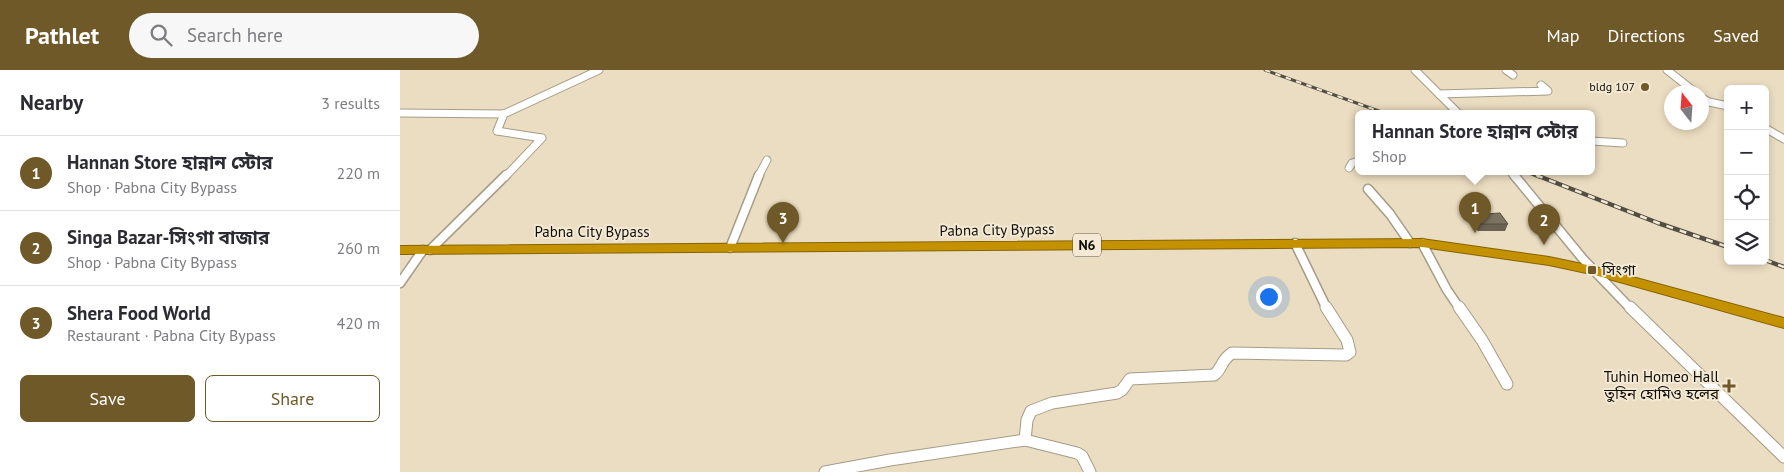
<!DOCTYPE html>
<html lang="en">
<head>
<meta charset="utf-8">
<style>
  :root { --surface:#fff; --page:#f7f7f7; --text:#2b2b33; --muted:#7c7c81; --line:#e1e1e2; --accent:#6f5928 }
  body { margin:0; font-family:"PT Sans","Noto Sans Bengali",sans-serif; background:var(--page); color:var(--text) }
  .controls { position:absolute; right:15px; top:15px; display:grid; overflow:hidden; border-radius:8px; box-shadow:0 2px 8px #0003 }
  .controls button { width:45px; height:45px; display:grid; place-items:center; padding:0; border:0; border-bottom:1px solid var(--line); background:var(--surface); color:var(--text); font:25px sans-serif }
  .compass { position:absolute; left:1264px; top:15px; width:45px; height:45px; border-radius:50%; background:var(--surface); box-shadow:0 2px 8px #0003; rotate:343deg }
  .you { position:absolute; left:868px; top:226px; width:18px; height:18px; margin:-12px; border:4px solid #fff; border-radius:50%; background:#1a73e8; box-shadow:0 0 0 8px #1a73e833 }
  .badge { display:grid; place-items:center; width:32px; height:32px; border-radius:50%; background:var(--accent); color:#fff; font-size:16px; font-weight:700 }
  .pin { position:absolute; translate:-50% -41px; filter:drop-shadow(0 1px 2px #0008) }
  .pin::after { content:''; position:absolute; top:26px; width:18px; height:15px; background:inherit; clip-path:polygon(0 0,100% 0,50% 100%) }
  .popup { position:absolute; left:955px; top:40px; width:240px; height:65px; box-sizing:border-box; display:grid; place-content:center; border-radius:8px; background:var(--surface); filter:drop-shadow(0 1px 4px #0005); font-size:16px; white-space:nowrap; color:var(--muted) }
  .popup b { font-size:19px; color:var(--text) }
  .popup::after { content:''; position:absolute; left:50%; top:100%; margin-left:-10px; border:10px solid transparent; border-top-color:var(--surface) }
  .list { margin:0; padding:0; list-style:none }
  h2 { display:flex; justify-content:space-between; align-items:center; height:65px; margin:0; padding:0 20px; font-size:21px }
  h2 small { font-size:16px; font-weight:400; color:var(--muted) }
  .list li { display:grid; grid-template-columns:32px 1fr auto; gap:15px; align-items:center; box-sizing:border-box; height:75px; padding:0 20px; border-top:1px solid var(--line) }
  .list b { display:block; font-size:19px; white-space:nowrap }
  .list p { margin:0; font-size:16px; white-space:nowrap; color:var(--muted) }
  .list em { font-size:16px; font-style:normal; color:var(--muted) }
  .actions { display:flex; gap:10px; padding:15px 20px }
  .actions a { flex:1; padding:11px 0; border:1px solid var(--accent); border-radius:8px; text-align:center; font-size:18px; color:var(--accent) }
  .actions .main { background:var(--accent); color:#fff }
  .icon { flex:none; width:28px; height:28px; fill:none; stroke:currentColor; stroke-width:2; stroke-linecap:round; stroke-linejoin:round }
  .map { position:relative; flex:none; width:1384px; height:402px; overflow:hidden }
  header { display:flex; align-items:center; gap:30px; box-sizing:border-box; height:70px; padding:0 25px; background:var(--accent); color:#fff }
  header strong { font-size:24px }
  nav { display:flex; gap:28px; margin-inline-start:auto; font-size:18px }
  .search { width:350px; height:45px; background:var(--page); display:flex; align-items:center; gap:12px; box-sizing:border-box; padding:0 18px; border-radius:28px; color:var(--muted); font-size:19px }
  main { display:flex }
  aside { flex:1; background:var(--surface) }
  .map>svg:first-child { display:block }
</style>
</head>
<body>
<header>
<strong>Pathlet</strong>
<div class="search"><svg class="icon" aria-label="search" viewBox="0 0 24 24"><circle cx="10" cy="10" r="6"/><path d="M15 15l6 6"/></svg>Search here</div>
<nav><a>Map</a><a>Directions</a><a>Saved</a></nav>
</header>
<main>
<aside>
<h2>Nearby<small>3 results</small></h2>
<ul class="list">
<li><span class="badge">1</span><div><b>Hannan Store হান্নান স্টোর</b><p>Shop · Pabna City Bypass</p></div><em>220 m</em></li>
<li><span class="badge">2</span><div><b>Singa Bazar-সিংগা বাজার</b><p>Shop · Pabna City Bypass</p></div><em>260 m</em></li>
<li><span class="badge">3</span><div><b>Shera Food World</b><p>Restaurant · Pabna City Bypass</p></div><em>420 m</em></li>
</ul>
<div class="actions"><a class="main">Save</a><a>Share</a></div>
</aside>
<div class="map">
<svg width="1384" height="402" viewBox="0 0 1384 402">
  <rect width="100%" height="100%" fill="#f3e9d4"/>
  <!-- built -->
  <path fill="#ebddc1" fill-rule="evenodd" d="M0,0H1384V402H0ZM1328,19H1365V191H1328ZM1272,22H1302V52H1272ZM959,44H1191V102H959Z"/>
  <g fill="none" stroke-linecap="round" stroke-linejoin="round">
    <defs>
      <g id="minor-far2">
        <polyline points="1015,0 1059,44"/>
        <polyline points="1106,0 1113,5"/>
        <polyline points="1267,0 1295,22"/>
        <polyline points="1039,24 1148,21 1141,15"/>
        <polyline points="1302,28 1309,32 1328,36"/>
        <polyline points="0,43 104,44 199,0"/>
        <polyline points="104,44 97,61 142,68 105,107"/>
        <polyline points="1365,58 1384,69"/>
        <polyline points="1191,71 1223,73"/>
        <polyline points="949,98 952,93 959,91"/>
        <polyline points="1111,102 1115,107"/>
        <polyline points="358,107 367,90"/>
      </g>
      <g id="minor-far1">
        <polyline points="1114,105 1183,189 1231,239"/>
        <polyline points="968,119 990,144 1010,173"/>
        <polyline points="895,173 927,239"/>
        <polyline points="1022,173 1047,220 1060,239"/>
        <polyline points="330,178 359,105"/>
        <polyline points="30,180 106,105"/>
        <polyline points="0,213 23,180"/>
      </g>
      <g id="minor">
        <polyline points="1059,237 1082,270 1107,314"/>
        <polyline points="1230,237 1384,387"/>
        <path d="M625,370L627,350L631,341L652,333L717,323L722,320L730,309L814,305C823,298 820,291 832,283L946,285L950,282L947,270L926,237"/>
        <polyline points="425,402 490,390 625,370 677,383 682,386 690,402"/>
      </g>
      <polygon id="highway" points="1022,169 1149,187 1192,196 1384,248 1384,258 1191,204 1149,195 1022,177 0,184 0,176"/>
    </defs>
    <!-- minor-far2 casing -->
    <use href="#minor-far2" stroke="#a59c88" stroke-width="9"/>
    <!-- minor-far1 casing -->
    <use href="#minor-far1" stroke="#a59c88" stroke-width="11"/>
    <!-- minor casing -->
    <use href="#minor" stroke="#a59c88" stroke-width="13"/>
    <!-- highway casing -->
    <use href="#highway" stroke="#856302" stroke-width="2"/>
    <!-- minor-far2 -->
    <use href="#minor-far2" stroke="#fff" stroke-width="7"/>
    <!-- minor-far1 -->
    <use href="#minor-far1" stroke="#fff" stroke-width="8"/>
    <!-- minor -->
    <use href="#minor" stroke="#fff" stroke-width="11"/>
    <!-- highway -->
    <use href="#highway" fill="#c49200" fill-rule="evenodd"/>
    <defs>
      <g id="rail-far1">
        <polyline points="865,0 987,44"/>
        <polyline points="1127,102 1139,107"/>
      </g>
      <g id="rail">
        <polyline points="1136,105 1258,153 1328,177"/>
        <polyline points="1365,190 1384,197"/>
      </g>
    </defs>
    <!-- rail-far1 casing -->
    <use href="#rail-far1" stroke="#534e43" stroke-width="3"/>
    <!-- rail casing -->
    <use href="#rail" stroke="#534e43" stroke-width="4.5"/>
    <!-- rail-far1 -->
    <use href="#rail-far1" stroke="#f3e9d4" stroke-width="2" stroke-dasharray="5.5" stroke-linecap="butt"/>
    <!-- rail -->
    <use href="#rail" stroke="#f3e9d4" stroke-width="2.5" stroke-dasharray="7" stroke-linecap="butt"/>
  </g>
  <!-- wall -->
  <polygon fill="#6b6253" points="1069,143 1084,144 1108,154 1105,161 1078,161 1066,150"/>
  <!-- building -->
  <polygon fill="#7c7260" stroke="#575043" points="1081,141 1084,144 1100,143 1108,154 1081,154 1069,143"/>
  <!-- markers -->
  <g fill="#6f5928" stroke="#f3e9d4" stroke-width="2">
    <circle cx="1245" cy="17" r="5"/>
    <rect x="1187" y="195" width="10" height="10" rx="2.5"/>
    <path d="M1326.5 308.5h5v5h5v5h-5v5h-5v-5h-5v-5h5z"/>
  </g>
  <g text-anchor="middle" stroke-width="4" stroke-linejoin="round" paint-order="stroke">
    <!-- far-poi labels -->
    <g font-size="12" fill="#100d06" stroke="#f3e9d4" text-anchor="end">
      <text x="1235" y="21">bldg 107</text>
    </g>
    <!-- shield labels -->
    <rect fill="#f3e9d4" stroke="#544f44" stroke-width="1" x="673" y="163.5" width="28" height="23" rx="4"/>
    <g font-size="14" font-weight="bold" fill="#100d06">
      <text x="687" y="180">N6</text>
    </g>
    <!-- street labels -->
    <g font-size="15" fill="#100d06" stroke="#f3e9d4">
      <text transform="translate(597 160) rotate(-1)" y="5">Pabna City Bypass</text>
      <text x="192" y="167">Pabna City Bypass</text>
    </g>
    <!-- poi labels -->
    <g font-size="15" fill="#100d06" stroke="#f3e9d4" text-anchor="start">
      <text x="1202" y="205">সিংগা</text>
      <text x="1319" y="312" text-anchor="end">Tuhin Homeo Hall<tspan x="1319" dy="17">তুহিন হোমিও হলের</tspan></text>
    </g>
  </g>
</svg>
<div class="controls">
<button>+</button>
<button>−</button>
<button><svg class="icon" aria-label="locate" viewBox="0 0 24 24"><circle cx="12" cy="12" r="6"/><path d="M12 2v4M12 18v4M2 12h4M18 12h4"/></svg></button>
<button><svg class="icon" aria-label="layers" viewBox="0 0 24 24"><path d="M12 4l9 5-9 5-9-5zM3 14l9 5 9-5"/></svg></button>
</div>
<svg class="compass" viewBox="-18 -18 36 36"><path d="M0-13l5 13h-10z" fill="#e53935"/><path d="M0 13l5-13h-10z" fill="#7c7c81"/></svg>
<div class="you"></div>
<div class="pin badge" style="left:1075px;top:163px">1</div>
<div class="popup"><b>Hannan Store হান্নান স্টোর</b>Shop</div>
<div class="pin badge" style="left:1144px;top:175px">2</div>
<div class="pin badge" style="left:383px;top:173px">3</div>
</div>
</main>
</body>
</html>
